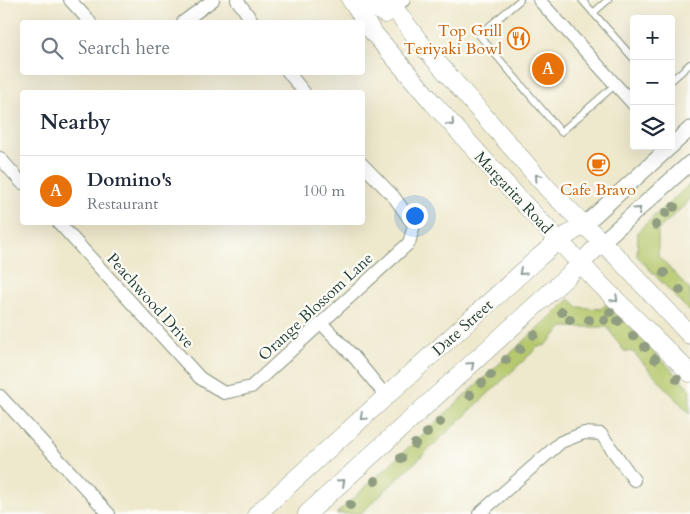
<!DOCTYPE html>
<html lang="en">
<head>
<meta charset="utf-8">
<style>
  :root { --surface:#fff; --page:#f2f2f3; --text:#1f2937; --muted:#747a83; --line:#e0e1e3; --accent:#1f6fb2 }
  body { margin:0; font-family:Cardo,serif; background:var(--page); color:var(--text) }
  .controls { position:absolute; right:15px; top:15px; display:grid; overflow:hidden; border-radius:5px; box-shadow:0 5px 20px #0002 }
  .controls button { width:45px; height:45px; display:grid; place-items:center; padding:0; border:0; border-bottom:1px solid var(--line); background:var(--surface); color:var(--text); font:25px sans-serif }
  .you { position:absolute; left:414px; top:215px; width:18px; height:18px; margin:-12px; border:4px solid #fff; border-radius:50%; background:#1a73e8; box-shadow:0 0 0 8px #1a73e833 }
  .badge { display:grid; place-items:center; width:32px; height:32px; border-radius:50%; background:var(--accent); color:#fff; font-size:16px; font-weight:700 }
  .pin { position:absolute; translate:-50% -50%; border:2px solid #fff; box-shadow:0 1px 5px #0006 }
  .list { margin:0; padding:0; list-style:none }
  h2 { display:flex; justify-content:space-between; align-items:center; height:65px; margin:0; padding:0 20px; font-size:21px }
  h2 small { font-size:16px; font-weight:400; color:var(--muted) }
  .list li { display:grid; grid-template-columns:32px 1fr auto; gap:15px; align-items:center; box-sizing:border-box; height:70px; padding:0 20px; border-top:1px solid var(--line) }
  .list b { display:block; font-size:19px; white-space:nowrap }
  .list p { margin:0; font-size:16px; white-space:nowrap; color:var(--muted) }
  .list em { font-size:16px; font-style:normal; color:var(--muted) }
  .icon { flex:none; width:28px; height:28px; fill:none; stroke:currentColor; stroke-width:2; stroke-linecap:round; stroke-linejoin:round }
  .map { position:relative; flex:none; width:690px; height:514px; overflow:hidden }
  .search { position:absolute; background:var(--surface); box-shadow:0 5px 20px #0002; left:20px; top:20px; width:345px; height:55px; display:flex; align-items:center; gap:12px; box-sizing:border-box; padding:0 18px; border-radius:5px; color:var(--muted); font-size:19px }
  .panel { position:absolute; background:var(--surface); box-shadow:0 5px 20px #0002; left:20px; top:90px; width:345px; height:135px; border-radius:5px }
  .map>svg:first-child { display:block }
</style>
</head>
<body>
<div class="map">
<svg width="690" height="514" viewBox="0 0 690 514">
  <rect width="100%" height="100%" fill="#fdfcf7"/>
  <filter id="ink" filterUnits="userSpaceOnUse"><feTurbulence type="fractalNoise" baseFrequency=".02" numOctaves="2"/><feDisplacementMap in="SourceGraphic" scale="10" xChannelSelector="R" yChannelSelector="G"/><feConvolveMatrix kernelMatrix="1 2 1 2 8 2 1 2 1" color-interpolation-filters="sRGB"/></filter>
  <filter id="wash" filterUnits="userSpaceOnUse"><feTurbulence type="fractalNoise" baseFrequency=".0096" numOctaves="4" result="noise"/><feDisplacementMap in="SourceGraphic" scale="20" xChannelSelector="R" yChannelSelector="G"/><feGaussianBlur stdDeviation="1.12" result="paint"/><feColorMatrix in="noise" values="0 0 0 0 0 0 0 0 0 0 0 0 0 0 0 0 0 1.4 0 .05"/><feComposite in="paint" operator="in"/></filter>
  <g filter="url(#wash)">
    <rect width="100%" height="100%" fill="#eee8cc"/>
    <!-- green -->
    <g fill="#b5c86c" stroke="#6a8250">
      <polygon points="690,184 690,200 658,230 658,256 690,290 690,312 637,256 638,231"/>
      <polygon points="570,299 578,307 601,309 607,303 690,389 690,414 633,352 624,351 607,327 563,327 546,345 538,347 360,514 336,514"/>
    </g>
  </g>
  <g filter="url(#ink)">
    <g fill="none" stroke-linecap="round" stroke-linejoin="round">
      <defs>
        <g id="service">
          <polyline points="520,0 479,35 561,132 615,85"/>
          <polyline points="582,0 634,59"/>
          <polyline points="593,13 608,0"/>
          <polyline points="671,81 690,64"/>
        </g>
        <g id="minor">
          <polyline points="70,0 90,22"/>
          <polyline points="237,0 253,22"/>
          <polyline points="539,0 634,105"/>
          <polyline points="393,8 404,0"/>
          <polyline points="183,22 213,0"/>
          <polyline points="288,72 304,92"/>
          <polyline points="0,158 22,183"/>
          <polyline points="58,222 200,378 224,393 251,387 409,243 414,225 394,197 362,164"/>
          <polyline points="321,323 354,357 386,396"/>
          <polyline points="0,396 109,514"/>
          <polyline points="479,514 561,442 584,433 601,434 634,480"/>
        </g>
        <g id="tertiary">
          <polyline points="671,146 690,129"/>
          <polyline points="584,225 671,146"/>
          <polyline points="602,242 690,163"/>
        </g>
        <g id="secondary">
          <polyline points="351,0 371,30 433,103 523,203 599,283 690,373"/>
          <polyline points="369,0 376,9 385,14 393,8"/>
          <polyline points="388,0 422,45 549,190 619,259 690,335"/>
          <polyline points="257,514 539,257 559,240 584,225"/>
          <polyline points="307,514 570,274 602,242"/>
        </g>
      </defs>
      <!-- service casing -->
      <use href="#service" stroke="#869280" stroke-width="8"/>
      <!-- minor casing -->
      <use href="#minor" stroke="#869280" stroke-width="14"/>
      <!-- tertiary casing -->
      <use href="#tertiary" stroke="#869280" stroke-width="17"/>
      <!-- secondary casing -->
      <use href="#secondary" stroke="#869280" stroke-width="19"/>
      <!-- service -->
      <use href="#service" stroke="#fff" stroke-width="6"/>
      <!-- minor -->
      <use href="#minor" stroke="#fff" stroke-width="12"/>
      <!-- tertiary -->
      <use href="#tertiary" stroke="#fff" stroke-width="15"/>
      <!-- secondary -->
      <use href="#secondary" stroke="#fff" stroke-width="18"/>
    </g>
    <!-- trees -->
    <g fill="#909d80">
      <circle cx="674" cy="207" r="5"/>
      <circle cx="666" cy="213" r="5"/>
      <circle cx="656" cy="225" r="5"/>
      <circle cx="664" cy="273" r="5"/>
      <circle cx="680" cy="290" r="5"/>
      <circle cx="562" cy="312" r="5"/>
      <circle cx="610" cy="312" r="5"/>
      <circle cx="570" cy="320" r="5"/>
      <circle cx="589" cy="320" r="5"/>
      <circle cx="604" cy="320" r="5"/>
      <circle cx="618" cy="321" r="5"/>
      <circle cx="534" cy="335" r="5"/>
      <circle cx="633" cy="336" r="5"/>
      <circle cx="645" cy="347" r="5"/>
      <circle cx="520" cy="349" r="5"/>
      <circle cx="655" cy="359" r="5"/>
      <circle cx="506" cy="360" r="5"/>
      <circle cx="491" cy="375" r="5"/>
      <circle cx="677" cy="379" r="5"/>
      <circle cx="482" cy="383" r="5"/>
      <circle cx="470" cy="395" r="5"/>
      <circle cx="440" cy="422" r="5"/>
      <circle cx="427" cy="433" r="5"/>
      <circle cx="415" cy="444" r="5"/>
      <circle cx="401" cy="458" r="5"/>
      <circle cx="375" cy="481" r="5"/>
      <circle cx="350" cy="505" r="5"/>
    </g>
    <!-- one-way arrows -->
    <defs><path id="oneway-chevron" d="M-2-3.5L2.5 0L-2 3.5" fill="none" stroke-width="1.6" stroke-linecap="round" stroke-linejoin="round" transform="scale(1.25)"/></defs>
    <g stroke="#8f9e9a">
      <use href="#oneway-chevron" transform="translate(451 123) rotate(48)"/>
      <use href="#oneway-chevron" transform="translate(538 177) rotate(-132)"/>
      <use href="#oneway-chevron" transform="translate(638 210) rotate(-42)"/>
      <use href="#oneway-chevron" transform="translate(522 272) rotate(138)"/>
      <use href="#oneway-chevron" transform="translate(615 299) rotate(45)"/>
      <use href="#oneway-chevron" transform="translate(471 365) rotate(-42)"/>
      <use href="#oneway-chevron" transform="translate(363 417) rotate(137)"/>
      <use href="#oneway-chevron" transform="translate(342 482) rotate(-42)"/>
    </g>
  </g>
  <!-- icons -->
  <defs>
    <symbol id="restaurant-ring" viewBox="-11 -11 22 22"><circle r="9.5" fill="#fdfcf7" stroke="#e8710a" stroke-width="1.5"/><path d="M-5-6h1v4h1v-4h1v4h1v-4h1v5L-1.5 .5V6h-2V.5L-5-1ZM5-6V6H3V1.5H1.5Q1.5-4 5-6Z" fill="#e8710a"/></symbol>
    <symbol id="cafe-ring" viewBox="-11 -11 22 22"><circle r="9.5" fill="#fdfcf7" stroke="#e8710a" stroke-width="1.5"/><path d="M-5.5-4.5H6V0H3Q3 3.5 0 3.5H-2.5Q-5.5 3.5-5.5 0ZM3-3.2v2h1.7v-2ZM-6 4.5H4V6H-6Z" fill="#e8710a"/></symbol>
  </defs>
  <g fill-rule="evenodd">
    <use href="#restaurant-ring" x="506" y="26" width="25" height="25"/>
    <use href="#cafe-ring" x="586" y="152" width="25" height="25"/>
  </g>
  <g text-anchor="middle" stroke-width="4.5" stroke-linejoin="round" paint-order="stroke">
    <!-- food labels -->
    <g font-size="16" fill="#c56008" stroke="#fdfcf7" text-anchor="end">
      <text x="502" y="36">Top Grill<tspan x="502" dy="18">Teriyaki Bowl</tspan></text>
      <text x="598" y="195" text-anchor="middle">Cafe Bravo</text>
    </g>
    <!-- street labels -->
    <g font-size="16" fill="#1f3d34" stroke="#fdfcf7">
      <text transform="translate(514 192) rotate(47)" y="6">Margarita Road</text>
      <text transform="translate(151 300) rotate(48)" y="6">Peachwood Drive</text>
      <text transform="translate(315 306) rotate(-43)" y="6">Orange Blossom Lane</text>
      <text transform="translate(462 327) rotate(-42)" y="6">Date Street</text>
    </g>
  </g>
</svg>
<div class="controls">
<button>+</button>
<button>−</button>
<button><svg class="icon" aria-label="layers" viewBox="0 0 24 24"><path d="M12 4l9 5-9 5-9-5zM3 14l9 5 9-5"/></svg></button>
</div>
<div class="you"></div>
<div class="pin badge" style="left:548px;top:69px;background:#e8710a">A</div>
<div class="search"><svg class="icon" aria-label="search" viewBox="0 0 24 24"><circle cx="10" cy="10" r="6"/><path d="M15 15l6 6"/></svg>Search here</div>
<section class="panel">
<h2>Nearby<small></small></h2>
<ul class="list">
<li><span class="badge" style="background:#e8710a">A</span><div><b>Domino's</b><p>Restaurant</p></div><em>100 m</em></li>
</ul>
</section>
</div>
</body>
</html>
